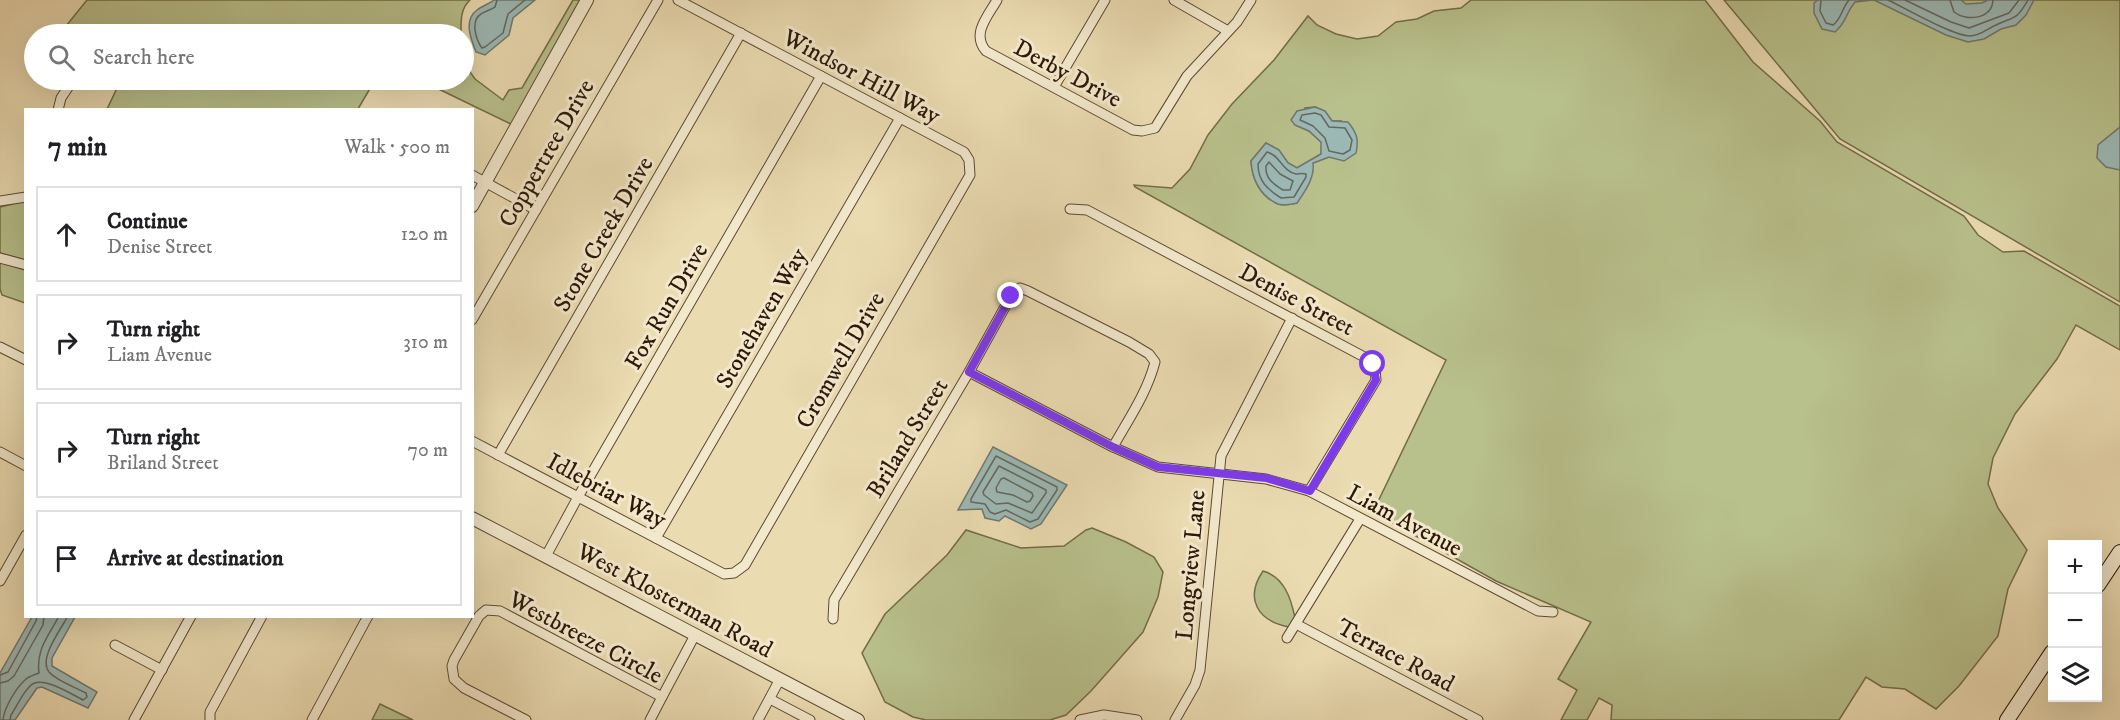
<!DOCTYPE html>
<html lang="en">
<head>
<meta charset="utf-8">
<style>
  :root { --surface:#fff; --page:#f6f6f6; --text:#202124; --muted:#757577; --line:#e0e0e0 }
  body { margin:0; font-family:"IM FELL DW Pica",serif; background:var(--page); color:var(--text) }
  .controls { position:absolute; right:18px; bottom:18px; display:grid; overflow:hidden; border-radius:0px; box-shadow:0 6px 24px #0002 }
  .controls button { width:54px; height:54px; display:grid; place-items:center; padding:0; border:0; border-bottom:2px solid var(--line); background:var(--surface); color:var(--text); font:30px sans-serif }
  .stop { position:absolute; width:18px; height:18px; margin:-14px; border:4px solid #7c3aed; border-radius:50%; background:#fff }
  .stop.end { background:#7c3aed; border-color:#fff; box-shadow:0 2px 6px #0008 }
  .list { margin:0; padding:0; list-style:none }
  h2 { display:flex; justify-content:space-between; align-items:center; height:78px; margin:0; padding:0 24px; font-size:26px }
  h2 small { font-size:20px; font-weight:400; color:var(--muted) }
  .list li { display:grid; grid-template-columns:39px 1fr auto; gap:18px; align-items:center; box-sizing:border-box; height:96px; margin:0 12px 12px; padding:0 12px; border:2px solid var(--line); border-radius:0px }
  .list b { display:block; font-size:22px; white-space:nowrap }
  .list p { margin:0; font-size:20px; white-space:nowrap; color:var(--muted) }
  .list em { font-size:20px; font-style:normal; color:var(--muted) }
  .icon { flex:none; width:33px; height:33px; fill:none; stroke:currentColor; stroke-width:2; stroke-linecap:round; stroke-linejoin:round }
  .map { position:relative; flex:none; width:2120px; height:720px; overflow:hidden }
  .search { position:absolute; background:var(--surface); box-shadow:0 6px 24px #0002; left:24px; top:24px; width:450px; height:66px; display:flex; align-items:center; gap:15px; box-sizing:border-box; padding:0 21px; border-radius:33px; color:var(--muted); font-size:22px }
  .panel { position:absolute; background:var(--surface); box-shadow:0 6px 24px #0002; left:24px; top:108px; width:450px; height:510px; border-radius:0px }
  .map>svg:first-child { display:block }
</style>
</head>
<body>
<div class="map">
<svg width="2120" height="720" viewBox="0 0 2120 720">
  <rect width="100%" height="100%" fill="#ebdbb1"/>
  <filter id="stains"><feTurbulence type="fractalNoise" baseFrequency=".00333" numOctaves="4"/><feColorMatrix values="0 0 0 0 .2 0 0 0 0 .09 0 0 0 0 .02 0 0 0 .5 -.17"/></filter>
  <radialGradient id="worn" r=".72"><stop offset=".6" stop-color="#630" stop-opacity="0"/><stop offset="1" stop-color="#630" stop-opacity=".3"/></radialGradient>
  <!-- green -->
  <g fill="#b8c08b" stroke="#736c4a" stroke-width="1.5" fill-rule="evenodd">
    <path d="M87,0H470C460,9 461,22 461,34H69L62,31Z"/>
    <polygon points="573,0 580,0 513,125 420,80 464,80 464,40 468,53 467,61 470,72 475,79 503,100 509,90 522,88"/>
    <path d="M1471,0H1705L1753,62L1820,121L1837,142L1964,216L1978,235L2003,252L2024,251L2120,306V350L2076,325L2057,359L2015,414L1993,458L1988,484L1998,508L2027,550L2008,589L1998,636L1959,686L1936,709L1905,689L1882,687L1866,677L1839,720H1611L1612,705L1599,698L1587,720H1561L1577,690L1558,679L1591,622L1496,581L1373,512L1446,360L1135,187L1134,185L1172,188L1190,169L1208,135L1232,104L1274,60L1308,16L1317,25L1336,34L1357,39L1378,36L1396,22L1417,19L1434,11L1461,8ZM1315,107L1325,111L1332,121H1341L1329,157L1313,163L1297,203C1291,204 1283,206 1278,204C1260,196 1252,179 1251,161L1266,143L1279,150L1288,163L1297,168L1321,154L1322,143L1309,131L1295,125L1305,108Z"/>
    <polygon points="1724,0 2120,0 2120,302 1840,139"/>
    <polygon points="121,80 375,80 358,109 107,109"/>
    <polygon points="25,201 25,260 0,253 0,207"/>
    <polygon points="0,262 25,270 25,303 2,295 0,289"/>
    <polygon points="1092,528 1126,542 1154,557 1163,572 1158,597 1143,632 1091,691 1066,715 1050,720 926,720 913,717 885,702 862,653 885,614 947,555 966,530 1021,548 1064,546 1086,530"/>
    <path d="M1263,571C1284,577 1291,598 1295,618L1289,627C1258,621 1244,599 1263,571Z"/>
    <polygon points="380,704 413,720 372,720"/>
  </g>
  <!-- water -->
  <g fill="#9cb9b6" stroke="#707970" stroke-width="1.5">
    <path d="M494,0H535L513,18L509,35L485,55L476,52C471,39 463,20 477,10C482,6 489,4 494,0Z"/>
    <path d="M1818,0H1873L1855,2C1845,14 1847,22 1835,32L1822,29L1814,13V3Z"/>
    <polygon points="1874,0 1961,0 1966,4 1982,3 1988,0 2034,0 2026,15 2016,25 2001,29 1984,39 1968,42 1946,35"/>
    <path d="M1315,107L1325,111L1332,121L1348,122C1357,133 1359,140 1356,153L1344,161L1329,157L1313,163C1315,178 1305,191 1297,203C1292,204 1283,206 1278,204C1260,196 1252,179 1251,161L1266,143L1279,150L1288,163L1297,168L1321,154V142L1309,131L1295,125L1291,120L1297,111Z"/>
    <polygon points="2120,127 2120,170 2106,167 2097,158 2098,145"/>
    <polygon points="993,447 1067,485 1041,524 1031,529 1005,516 999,521 985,518 982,509 958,510"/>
    <polygon points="32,617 75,617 52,658 52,666 97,692 88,708 42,687 37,688 15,720 0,720 0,673"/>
  </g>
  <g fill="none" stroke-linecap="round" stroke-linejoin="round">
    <!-- shore -->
    <g stroke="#65685f" stroke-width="1.5">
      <path d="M497,0L495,7C491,10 485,11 481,14C470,21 476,40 482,48L485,47L503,33L508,14L525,0"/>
      <path d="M1821,0L1820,11L1826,23L1833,25C1841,20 1842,8 1849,0"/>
      <path d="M1888,0C1905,8 1953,36 1970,36C1980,36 1987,29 1996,25C2015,16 2016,21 2028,0"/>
      <polyline points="1905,0 1951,22 1969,28 2009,13 2019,0"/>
      <path d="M1950,0L1954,12C1967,22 1992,19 1993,0"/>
      <polygon points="1315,113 1321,115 1329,127 1345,128 1352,140 1350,150 1343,154 1329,151 1325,138 1313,126 1300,120 1302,115"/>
      <path d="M1267,152C1280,155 1282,171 1296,174C1299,174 1302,173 1306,174V177L1294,197L1281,198C1267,189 1258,181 1258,164Z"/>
      <path d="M1269,162L1280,174L1293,181L1290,190H1283C1273,184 1265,178 1266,166Z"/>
      <polygon points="996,456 1057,487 1057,490 1038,519 1030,522 1006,510 995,514 990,512 985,504 971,502 971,499"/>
      <polygon points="999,466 1046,490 1046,493 1032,513 1008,503 996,504 984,495 983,492"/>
      <polygon points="1004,478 1032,493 1033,496 1030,501 1027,502 1013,495 997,492 996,488 1001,479"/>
      <polyline points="0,675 8,672 36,621 37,616"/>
      <polyline points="0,683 8,681 14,676 43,625 44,616"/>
      <path d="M3,720C4,708 16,688 25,680C29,676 34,675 39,673C36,649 48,637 59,616"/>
      <path d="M10,720L11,715C17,706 22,694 30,686C41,674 71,694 83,700L87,697L86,693C75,687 57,681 49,672C38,659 61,629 68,616"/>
    </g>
    <defs>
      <g id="minor">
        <path d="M997,0C988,16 971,34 986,51L1133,130L1142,131L1155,128L1187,76L1237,22L1251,0"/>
        <polyline points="1174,0 1228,31"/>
        <polyline points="1054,87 1105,0"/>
        <polyline points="58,110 61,98 73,80"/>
        <polyline points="472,175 536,210"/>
        <polyline points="0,201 26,197"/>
        <polyline points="1070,209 1087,210 1370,360 1375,368 1376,380 1309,491"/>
        <polyline points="0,258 26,265"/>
        <polyline points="472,320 658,0"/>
        <polyline points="0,347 26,360"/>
        <polyline points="969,372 1113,447 1158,467 1266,479 1309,491 1538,611 1553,612"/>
        <polyline points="472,441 724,574 734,573 745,565 970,175 969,160 964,152 678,0"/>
        <polyline points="0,452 26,466"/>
        <polyline points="498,455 741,33"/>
        <polyline points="656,538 900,118"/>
        <polyline points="546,556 578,497 821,76"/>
        <polyline points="0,581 26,535"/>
        <path d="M833,619L834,600L969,372L1011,296L1020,288L1028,291L1129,342L1149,354L1155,362C1147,393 1128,420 1113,447"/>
        <polyline points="1296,624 1478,720"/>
        <polyline points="1287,638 1360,519"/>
        <polyline points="115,645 162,670"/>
        <polyline points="662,697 695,635"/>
        <polyline points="770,699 810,720"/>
        <polyline points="134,720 191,616"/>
        <polyline points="210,720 210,712 262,616"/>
        <polyline points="312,720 368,616"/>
        <polyline points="526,720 464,688 454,679 452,666 454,660 479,616 486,610 500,611 662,697 650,720"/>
        <polyline points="758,720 780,679"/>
        <polyline points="1080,720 1104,715 1137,720"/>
        <polyline points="1175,720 1195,685 1200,670 1221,456 1292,318"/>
      </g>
      <g id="tertiary">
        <polyline points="472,206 587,0"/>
        <polyline points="472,518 858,720"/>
      </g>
      <g id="secondary">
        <polyline points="2098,585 2120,552"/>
        <polyline points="2007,720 2052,652"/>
      </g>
    </defs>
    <!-- minor casing -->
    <use href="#minor" stroke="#5d4932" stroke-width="11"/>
    <!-- tertiary casing -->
    <use href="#tertiary" stroke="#5d4932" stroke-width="14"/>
    <!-- secondary casing -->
    <use href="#secondary" stroke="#2e1808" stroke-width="16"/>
    <!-- minor -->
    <use href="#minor" stroke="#f2e8cc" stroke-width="9"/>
    <!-- tertiary -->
    <use href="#tertiary" stroke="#f2e8cc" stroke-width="12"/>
    <!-- secondary -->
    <use href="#secondary" stroke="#f2e8cc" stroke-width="14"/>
  </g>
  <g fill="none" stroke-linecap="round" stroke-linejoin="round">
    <!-- route -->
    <polyline stroke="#7c3aed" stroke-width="8" points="1011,296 969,372 1113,447 1158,467 1266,478 1310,491 1376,380 1373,364"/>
  </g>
  <g text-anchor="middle" stroke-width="6" stroke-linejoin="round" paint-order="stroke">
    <!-- street labels -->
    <g font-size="24" fill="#2e1808" stroke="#f2e8cc">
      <text transform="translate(1068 73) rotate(28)" y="8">Derby Drive</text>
      <text transform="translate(862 76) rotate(28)" y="8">Windsor Hill Way</text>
      <text transform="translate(546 153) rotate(-60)" y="8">Coppertree Drive</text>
      <text transform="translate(603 234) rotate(-60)" y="8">Stone Creek Drive</text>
      <text transform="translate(1297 299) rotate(28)" y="8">Denise Street</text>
      <text transform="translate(666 306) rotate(-60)" y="8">Fox Run Drive</text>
      <text transform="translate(761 318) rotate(-60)" y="8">Stonehaven Way</text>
      <text transform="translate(840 360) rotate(-60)" y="8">Cromwell Drive</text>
      <text transform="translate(907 438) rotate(-59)" y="8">Briland Street</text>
      <text transform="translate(607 490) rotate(28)" y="8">Idlebriar Way</text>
      <text transform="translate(1405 520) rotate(28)" y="8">Liam Avenue</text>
      <text transform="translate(1190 565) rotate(-85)" y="8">Longview Lane</text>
      <text transform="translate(675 600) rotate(28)" y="8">West Klosterman Road</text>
      <text transform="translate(586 637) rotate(28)" y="8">Westbreeze Circle</text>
      <text transform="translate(1396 655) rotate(28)" y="8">Terrace Road</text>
    </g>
  </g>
  <rect width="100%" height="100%" filter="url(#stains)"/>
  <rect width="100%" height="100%" fill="url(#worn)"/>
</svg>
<div class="controls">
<button>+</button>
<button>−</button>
<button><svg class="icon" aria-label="layers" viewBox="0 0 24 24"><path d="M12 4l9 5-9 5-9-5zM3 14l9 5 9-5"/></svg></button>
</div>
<div class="stop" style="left:1373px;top:364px"></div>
<div class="stop end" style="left:1011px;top:296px"></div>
<div class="search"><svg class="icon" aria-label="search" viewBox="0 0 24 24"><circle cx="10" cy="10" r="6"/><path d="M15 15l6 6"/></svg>Search here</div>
<section class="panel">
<h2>7 min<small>Walk · 500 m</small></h2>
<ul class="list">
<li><svg class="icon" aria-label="ahead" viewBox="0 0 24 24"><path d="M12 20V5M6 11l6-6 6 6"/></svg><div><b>Continue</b><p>Denise Street</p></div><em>120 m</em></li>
<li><svg class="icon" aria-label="right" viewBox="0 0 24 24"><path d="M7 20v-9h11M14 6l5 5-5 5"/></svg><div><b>Turn right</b><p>Liam Avenue</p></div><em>310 m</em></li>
<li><svg class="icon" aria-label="right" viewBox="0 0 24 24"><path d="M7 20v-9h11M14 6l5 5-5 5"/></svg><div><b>Turn right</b><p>Briland Street</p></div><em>70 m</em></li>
<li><svg class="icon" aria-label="arrive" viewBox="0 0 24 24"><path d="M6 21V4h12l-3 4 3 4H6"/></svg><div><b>Arrive at destination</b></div></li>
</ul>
</section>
</div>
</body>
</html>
